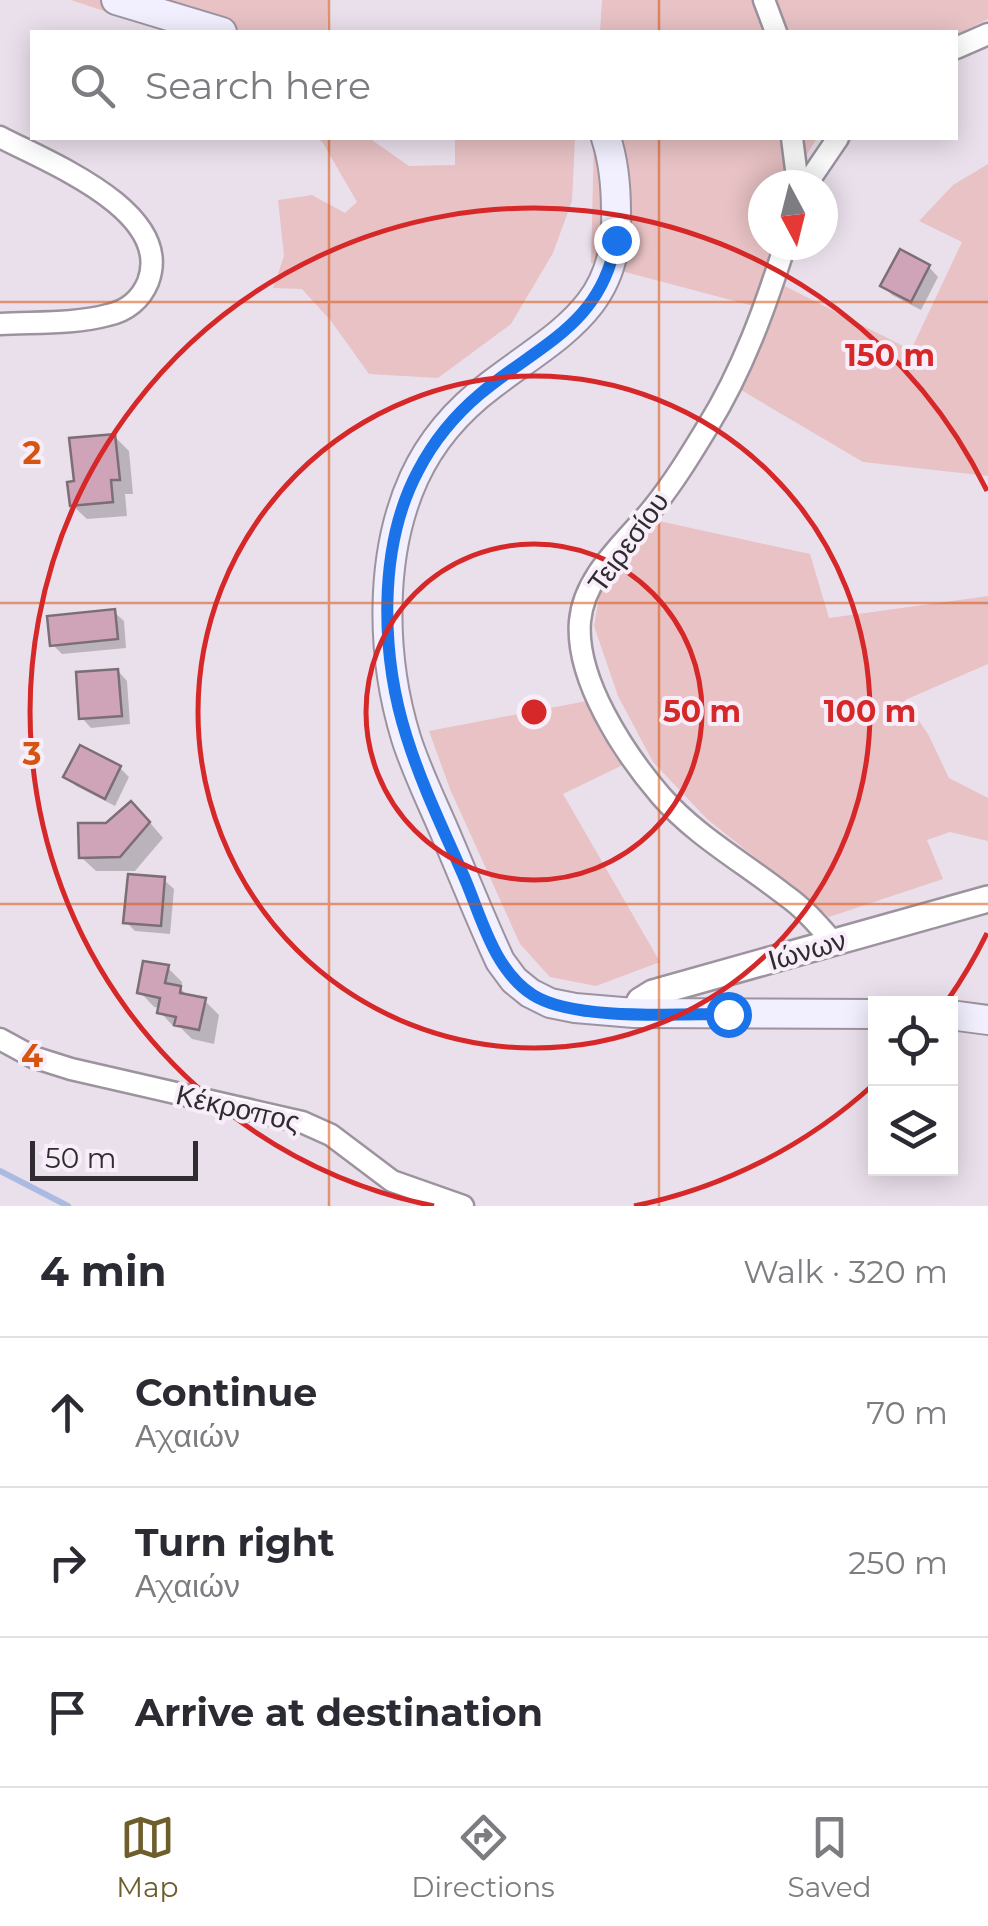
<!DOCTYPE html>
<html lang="en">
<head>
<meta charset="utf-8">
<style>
  :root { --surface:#fff; --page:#f7f7f7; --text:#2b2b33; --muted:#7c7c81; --line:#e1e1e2; --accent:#6d5e2c }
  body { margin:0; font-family:Montserrat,sans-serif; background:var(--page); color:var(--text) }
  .controls { position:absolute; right:30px; bottom:30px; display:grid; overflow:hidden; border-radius:0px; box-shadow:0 5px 25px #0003 }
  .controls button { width:90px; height:90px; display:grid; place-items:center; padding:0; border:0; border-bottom:2px solid var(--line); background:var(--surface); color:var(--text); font:50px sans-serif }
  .compass { position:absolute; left:748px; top:170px; width:90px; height:90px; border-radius:50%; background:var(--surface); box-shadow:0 5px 25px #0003; rotate:173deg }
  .scale { position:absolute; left:30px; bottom:25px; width:168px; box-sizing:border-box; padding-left:10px; border:5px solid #2f2b30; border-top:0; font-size:28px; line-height:35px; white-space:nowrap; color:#2f2b30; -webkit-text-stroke:8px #f8eefa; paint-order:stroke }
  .stop { position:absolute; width:30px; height:30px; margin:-22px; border:8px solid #1a73e8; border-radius:50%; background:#fff }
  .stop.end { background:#1a73e8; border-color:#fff; box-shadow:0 2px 10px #0008 }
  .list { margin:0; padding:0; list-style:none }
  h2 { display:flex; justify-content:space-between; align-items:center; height:130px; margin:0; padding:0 40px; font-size:42px }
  h2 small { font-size:32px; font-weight:400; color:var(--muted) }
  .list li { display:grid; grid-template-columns:65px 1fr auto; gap:30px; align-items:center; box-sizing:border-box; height:150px; padding:0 40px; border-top:2px solid var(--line) }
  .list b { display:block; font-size:38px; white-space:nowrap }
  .list p { margin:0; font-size:32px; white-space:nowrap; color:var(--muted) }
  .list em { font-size:32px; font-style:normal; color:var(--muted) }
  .icon { flex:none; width:55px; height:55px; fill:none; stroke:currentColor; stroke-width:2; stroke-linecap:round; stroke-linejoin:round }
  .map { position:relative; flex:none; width:988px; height:1206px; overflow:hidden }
  .search { position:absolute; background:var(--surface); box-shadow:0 5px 25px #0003; left:30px; right:30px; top:30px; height:110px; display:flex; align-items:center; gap:25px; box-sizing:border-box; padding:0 35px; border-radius:0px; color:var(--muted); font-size:38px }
  .sheet { height:580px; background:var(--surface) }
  nav { display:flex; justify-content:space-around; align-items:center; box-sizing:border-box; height:140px; border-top:2px solid var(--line); background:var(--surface); font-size:28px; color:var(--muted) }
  nav a { display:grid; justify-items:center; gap:5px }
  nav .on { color:var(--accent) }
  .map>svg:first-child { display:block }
</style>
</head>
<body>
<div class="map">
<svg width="988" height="1206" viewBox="0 0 988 1206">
  <rect width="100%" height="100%" fill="#eae0ec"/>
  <!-- green -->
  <g fill="#e8c2c4">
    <polygon points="71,0 328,0 327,32 167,32"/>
    <polygon points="602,0 988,0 988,19 956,35 956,32 600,32"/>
    <polygon points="317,138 369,138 409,166 455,165 455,138 575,138 572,201 553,253 511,324 438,378 369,374 331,321 302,289 273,288 284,256 278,200 312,195 345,213 357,202 323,143"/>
    <polygon points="594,138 817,138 788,185 763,185 763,245 775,245 769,278 911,350 962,242 919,221 953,185 988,164 988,476 863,462 741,390 773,311 591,263"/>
    <polygon points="659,521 810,554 829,618 988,596 988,664 905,700 928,734 949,778 988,798 988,841 950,832 927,840 943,879 829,917 707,819 653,762 618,696 594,626 600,591"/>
    <polygon points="592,700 629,762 563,794 660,962 596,986 550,977 520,944 450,789 429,731"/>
  </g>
  <!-- shadow -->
  <g fill="#0003">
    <polygon points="901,252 929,267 938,277 921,310 892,295 883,286"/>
    <polygon points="114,436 129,451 133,494 125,494 127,516 87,519 72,505 76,483"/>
    <polygon points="114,612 124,621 126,648 62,654 53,645"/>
    <polygon points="118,671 127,681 130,724 91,728 82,718"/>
    <polygon points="120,768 129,777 115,806 76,786 66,777"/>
    <polygon points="146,818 163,838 135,871 96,871 81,857"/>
    <polygon points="164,880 174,889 170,934 135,931 126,922"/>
    <polygon points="167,967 182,982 181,989 189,997 204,1000 219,1015 214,1044 192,1039 181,1028 174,1027 160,1012 160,1008 154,1007 140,992"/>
  </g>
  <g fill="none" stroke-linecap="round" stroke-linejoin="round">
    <!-- stream -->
    <polyline stroke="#abbae1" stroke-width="6" points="0,1171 68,1206"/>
  </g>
  <!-- building -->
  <g fill="#cfa4b9" stroke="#7b6e74" stroke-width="2.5">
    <polygon points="900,249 930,265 911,302 880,286"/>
    <polygon points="115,434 120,480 111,480 113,502 70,506 67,482 74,481 69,438"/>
    <polygon points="115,609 118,639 50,646 47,616"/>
    <polygon points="118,669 122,716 79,719 76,672"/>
    <polygon points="80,745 121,766 105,799 63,777"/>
    <polygon points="131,801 150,822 120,857 79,858 78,823 106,823"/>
    <polygon points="128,874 165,877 161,926 123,923"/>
    <polygon points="143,961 169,965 165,983 181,986 180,993 206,998 199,1030 174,1025 176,1017 157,1013 160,998 137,993"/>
  </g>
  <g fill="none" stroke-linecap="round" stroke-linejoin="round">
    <defs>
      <g id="minor">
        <polyline points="764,0 776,32"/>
        <polyline points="956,48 988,34"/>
        <path d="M0,137C47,162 175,211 148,282C141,299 127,311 108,315C75,324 35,322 0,324"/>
        <polyline points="792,138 798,185"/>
        <polyline points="806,185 838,138"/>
        <path d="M785,245C765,308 743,369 708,426C691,454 674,482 653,508C626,542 584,575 580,621C575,679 624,753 661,796C696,836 743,862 785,895C804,908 819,926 834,943"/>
        <polyline points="0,1039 33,1057 71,1069 302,1122 331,1135 392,1181 463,1206"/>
      </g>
      <polyline id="tertiary" points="634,1013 640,1001 653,993 988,899"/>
      <g id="secondary">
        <polyline points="116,0 222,32"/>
        <path d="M606,138C614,162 616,187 616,212C620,308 556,335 491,385C459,409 431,441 414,478C379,555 381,657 406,738C417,773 435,808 449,842C466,882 482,922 500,961L514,980L530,993L550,1003L575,1008L634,1013L876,1014"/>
        <polyline points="950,1015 988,1020"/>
      </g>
    </defs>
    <!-- minor casing -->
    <use href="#minor" stroke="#9c939e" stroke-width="25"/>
    <!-- tertiary casing -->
    <use href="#tertiary" stroke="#9c939e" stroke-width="30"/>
    <!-- secondary casing -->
    <use href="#secondary" stroke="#9c939e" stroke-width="32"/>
    <!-- minor -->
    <use href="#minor" stroke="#fff" stroke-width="20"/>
    <!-- tertiary -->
    <use href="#tertiary" stroke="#fff" stroke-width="25"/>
    <!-- secondary -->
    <use href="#secondary" stroke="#f2effe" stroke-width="28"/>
  </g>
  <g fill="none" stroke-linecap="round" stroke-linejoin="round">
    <!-- route -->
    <path stroke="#1a73e8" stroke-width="12" d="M616,240C602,325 538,345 480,394C455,415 433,442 418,471C377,548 381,657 407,738C422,786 445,833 465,879C482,919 494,970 533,995C574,1021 677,1014 728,1014"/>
  </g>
  <!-- grid -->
  <path fill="none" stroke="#d65410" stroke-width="2.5" stroke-opacity="0.55" d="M329,0V32M659,0V32M329,138V1206M659,138V1206M0,302H988M0,603H988M0,904H988"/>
  <!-- distance rings -->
  <g fill="none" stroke="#d62828" stroke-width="5">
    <circle cx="534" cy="712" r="168"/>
    <circle cx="534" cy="712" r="336"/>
    <path d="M987 933A504 504 0 0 1 947 1001M874 1084A504 504 0 0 1 634 1206M434 1206A504 504 0 1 1 987 491"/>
  </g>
  <g text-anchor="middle" stroke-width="8" stroke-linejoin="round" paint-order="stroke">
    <!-- street labels -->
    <g font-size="28" fill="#2f2b30" stroke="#f8eefa">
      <text transform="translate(628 542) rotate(-54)" y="10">Τειρεσίου</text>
      <text transform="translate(807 950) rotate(-16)" y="10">Ιώνων</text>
      <text transform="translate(238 1108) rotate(13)" y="10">Κέκροπος</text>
    </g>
  </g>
  <g font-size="32" text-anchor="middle" font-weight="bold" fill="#d65410" stroke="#f8eefa" stroke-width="8" stroke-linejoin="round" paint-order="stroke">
    <text x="32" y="464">2</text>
    <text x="32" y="765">3</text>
    <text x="32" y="1067">4</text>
  </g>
  <circle cx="534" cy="712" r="15" fill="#d62828" stroke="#f8eefa" stroke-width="5"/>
  <g font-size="30" text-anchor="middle" font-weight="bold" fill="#d62828" stroke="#f8eefa" stroke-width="8" stroke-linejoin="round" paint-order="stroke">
    <text x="890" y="366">150 m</text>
    <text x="702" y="722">50 m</text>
    <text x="870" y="722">100 m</text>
  </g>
</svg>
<div class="controls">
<button><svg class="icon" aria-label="locate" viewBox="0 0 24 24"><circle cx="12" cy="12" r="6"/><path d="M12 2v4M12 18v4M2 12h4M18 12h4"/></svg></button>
<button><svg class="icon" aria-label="layers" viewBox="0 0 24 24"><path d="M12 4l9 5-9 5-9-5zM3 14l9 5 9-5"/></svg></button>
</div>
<svg class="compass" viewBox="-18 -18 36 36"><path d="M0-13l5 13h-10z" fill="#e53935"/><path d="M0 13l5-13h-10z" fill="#7c7c81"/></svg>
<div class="scale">50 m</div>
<div class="stop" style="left:728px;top:1014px"></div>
<div class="stop end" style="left:616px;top:240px"></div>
<div class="search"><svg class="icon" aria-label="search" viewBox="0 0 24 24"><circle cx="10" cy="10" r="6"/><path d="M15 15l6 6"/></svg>Search here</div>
</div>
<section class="sheet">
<h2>4 min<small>Walk · 320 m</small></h2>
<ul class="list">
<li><svg class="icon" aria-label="ahead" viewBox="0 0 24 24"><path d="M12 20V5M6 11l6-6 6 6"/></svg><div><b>Continue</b><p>Αχαιών</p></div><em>70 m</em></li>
<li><svg class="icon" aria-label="right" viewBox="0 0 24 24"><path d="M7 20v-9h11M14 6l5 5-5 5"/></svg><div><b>Turn right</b><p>Αχαιών</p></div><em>250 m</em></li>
<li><svg class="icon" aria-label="arrive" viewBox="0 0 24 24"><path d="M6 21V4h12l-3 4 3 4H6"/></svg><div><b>Arrive at destination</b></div></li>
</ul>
</section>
<nav>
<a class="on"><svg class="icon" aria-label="map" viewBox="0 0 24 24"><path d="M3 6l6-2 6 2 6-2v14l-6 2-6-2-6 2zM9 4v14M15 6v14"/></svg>Map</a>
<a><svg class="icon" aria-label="directions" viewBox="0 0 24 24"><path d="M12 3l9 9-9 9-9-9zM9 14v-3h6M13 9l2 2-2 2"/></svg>Directions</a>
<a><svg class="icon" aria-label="saved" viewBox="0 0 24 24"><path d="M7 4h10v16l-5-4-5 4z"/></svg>Saved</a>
</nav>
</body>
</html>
